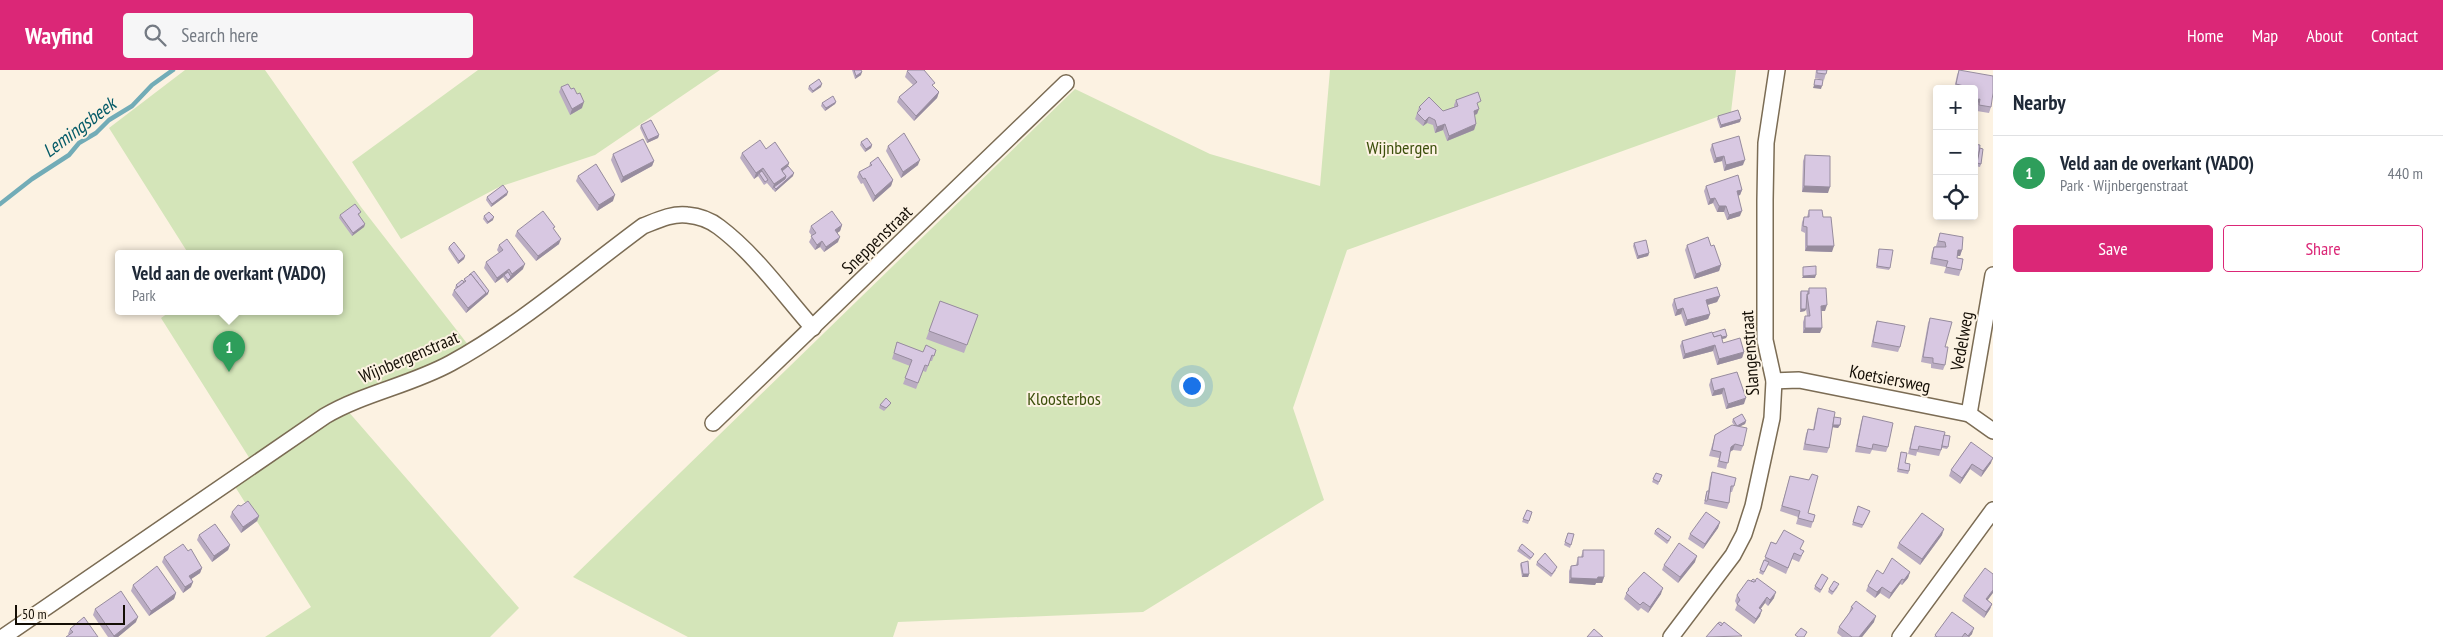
<!DOCTYPE html>
<html lang="en">
<head>
<meta charset="utf-8">
<style>
  :root { --surface:#fff; --page:#f6f6f7; --text:#1f2937; --muted:#747a83; --line:#e0e1e3; --accent:#db2777 }
  body { margin:0; font-family:"PT Sans Narrow",sans-serif; background:var(--page); color:var(--text) }
  .controls { position:absolute; right:15px; top:15px; display:grid; overflow:hidden; border-radius:5px; box-shadow:0 2px 8px #0003 }
  .controls button { width:45px; height:45px; display:grid; place-items:center; padding:0; border:0; border-bottom:1px solid var(--line); background:var(--surface); color:var(--text); font:25px sans-serif }
  .scale { position:absolute; left:15px; bottom:12px; width:110px; box-sizing:border-box; padding-left:5px; border:2px solid #140e05; border-top:0; font-size:14px; line-height:18px; white-space:nowrap; color:#140e05; -webkit-text-stroke:4px #fcf2e2; paint-order:stroke }
  .you { position:absolute; left:1191px; top:315px; width:18px; height:18px; margin:-12px; border:4px solid #fff; border-radius:50%; background:#1a73e8; box-shadow:0 0 0 8px #1a73e833 }
  .badge { display:grid; place-items:center; width:32px; height:32px; border-radius:50%; background:var(--accent); color:#fff; font-size:16px; font-weight:700 }
  .pin { position:absolute; translate:-50% -41px; filter:drop-shadow(0 1px 2px #0008) }
  .pin::after { content:''; position:absolute; top:26px; width:18px; height:15px; background:inherit; clip-path:polygon(0 0,100% 0,50% 100%) }
  .popup { position:absolute; left:115px; top:180px; width:228px; height:65px; box-sizing:border-box; display:grid; place-content:center; border-radius:5px; background:var(--surface); filter:drop-shadow(0 1px 4px #0005); font-size:16px; white-space:nowrap; color:var(--muted) }
  .popup b { font-size:19px; color:var(--text) }
  .popup::after { content:''; position:absolute; left:50%; top:100%; margin-left:-10px; border:10px solid transparent; border-top-color:var(--surface) }
  .list { margin:0; padding:0; list-style:none }
  h2 { display:flex; justify-content:space-between; align-items:center; height:65px; margin:0; padding:0 20px; font-size:21px }
  h2 small { font-size:16px; font-weight:400; color:var(--muted) }
  .list li { display:grid; grid-template-columns:32px 1fr auto; gap:15px; align-items:center; box-sizing:border-box; height:75px; padding:0 20px; border-top:1px solid var(--line) }
  .list b { display:block; font-size:19px; white-space:nowrap }
  .list p { margin:0; font-size:16px; white-space:nowrap; color:var(--muted) }
  .list em { font-size:16px; font-style:normal; color:var(--muted) }
  .actions { display:flex; gap:10px; padding:15px 20px }
  .actions a { flex:1; padding:11px 0; border:1px solid var(--accent); border-radius:5px; text-align:center; font-size:18px; color:var(--accent) }
  .actions .main { background:var(--accent); color:#fff }
  .icon { flex:none; width:28px; height:28px; fill:none; stroke:currentColor; stroke-width:2; stroke-linecap:round; stroke-linejoin:round }
  .map { position:relative; flex:none; width:1993px; height:567px; overflow:hidden }
  header { display:flex; align-items:center; gap:30px; box-sizing:border-box; height:70px; padding:0 25px; background:var(--accent); color:#fff }
  header strong { font-size:24px }
  nav { display:flex; gap:28px; margin-inline-start:auto; font-size:18px }
  .search { width:350px; height:45px; background:var(--page); display:flex; align-items:center; gap:12px; box-sizing:border-box; padding:0 18px; border-radius:5px; color:var(--muted); font-size:19px }
  main { display:flex }
  aside { flex:1; background:var(--surface) }
  .map>svg:first-child { display:block }
</style>
</head>
<body>
<header>
<strong>Wayfind</strong>
<div class="search"><svg class="icon" aria-label="search" viewBox="0 0 24 24"><circle cx="10" cy="10" r="6"/><path d="M15 15l6 6"/></svg>Search here</div>
<nav><a>Home</a><a>Map</a><a>About</a><a>Contact</a></nav>
</header>
<main>
<div class="map">
<svg width="1993" height="567" viewBox="0 0 1993 567">
  <rect width="100%" height="100%" fill="#fcf2e2"/>
  <!-- green -->
  <g fill="#d4e5b9">
    <polygon points="185,0 265,0 361,137 469,276 429,295 330,333 250,389 161,248 171,241 339,241 339,183 188,183 109,58"/>
    <polygon points="478,0 720,0 595,85 499,117 401,169 352,92"/>
    <polygon points="1330,0 1736,0 1731,42 1347,180 1293,338 1324,430 1143,542 898,552 893,567 688,567 573,507 1075,19 1210,84 1320,116"/>
    <polygon points="347,340 519,538 490,567 265,567 311,537 234,415"/>
  </g>
  <g fill="none" stroke-linecap="round" stroke-linejoin="round">
    <!-- stream -->
    <polyline stroke="#72acb7" stroke-width="4.5" points="0,134 32,109 69,85 79,73 96,63 109,50 132,36 152,15 173,0"/>
    <defs>
      <g id="minor">
        <polyline points="1774,311 1799,310 1969,344 1993,361"/>
        <polyline points="1969,344 1993,205"/>
        <polyline points="713,353 1066,13"/>
        <path d="M3,567L325,346C364,323 411,315 451,293C517,257 582,201 643,156C656,151 672,143 687,145C698,146 710,150 719,157C755,184 783,224 813,258"/>
        <polyline points="1671,567 1733,485 1744,464 1753,436 1772,348 1774,311 1765,270 1765,130 1766,73 1777,0"/>
        <polyline points="1900,567 1993,440"/>
      </g>
    </defs>
    <!-- minor casing -->
    <use href="#minor" stroke="#7b6c54" stroke-width="18"/>
    <!-- minor -->
    <use href="#minor" stroke="#fff" stroke-width="15"/>
  </g>
  <!-- wall -->
  <g fill="#baacc2">
    <polygon points="852,0 861,0 861,5 855,9"/>
    <polygon points="1816,0 1827,0 1824,10 1815,8"/>
    <polygon points="1959,0 1991,37 1989,43 1977,41 1978,34 1974,35 1974,19 1954,19 1957,5"/>
    <polygon points="907,1 933,16 939,22 937,28 914,51 897,32 899,27 913,15 905,7"/>
    <polygon points="809,16 821,17 812,23 808,19"/>
    <polygon points="561,17 571,19 582,38 570,45 559,22"/>
    <polygon points="1456,30 1479,37 1477,44 1474,45 1476,54 1474,60 1447,71 1443,60 1435,63 1433,55 1427,53 1423,56 1415,49 1419,37 1443,41 1454,37 1454,35"/>
    <polygon points="836,32 835,34 825,41 821,36 822,33"/>
    <polygon points="1718,46 1740,52 1720,58 1717,49"/>
    <polygon points="641,55 659,65 658,68 647,73 640,58"/>
    <polygon points="861,72 872,75 871,78 865,82 860,75"/>
    <polygon points="1712,74 1743,95 1724,101 1722,91 1714,93 1710,80"/>
    <polygon points="1974,74 1981,94 1980,97 1974,96"/>
    <polygon points="888,76 918,95 901,108 886,81"/>
    <polygon points="766,79 789,93 788,96 793,106 775,122 767,113 764,115 758,106 754,109 740,88 742,83"/>
    <polygon points="613,84 654,91 652,96 621,113 611,90"/>
    <polygon points="1805,85 1828,123 1802,122 1803,91"/>
    <polygon points="870,93 893,110 891,116 873,132 863,113 861,114 857,107 859,102 869,97"/>
    <polygon points="578,106 613,131 597,141 576,111"/>
    <polygon points="1937,111 1937,122 1935,122"/>
    <polygon points="1706,116 1742,120 1740,125 1738,126 1740,146 1727,150 1724,142 1717,142 1713,133 1708,135 1704,121"/>
    <polygon points="507,125 491,137 486,130 487,127"/>
    <polygon points="1809,140 1823,147 1832,182 1805,181 1805,163 1801,161 1802,152 1804,147 1807,147"/>
    <polygon points="361,142 359,145 365,154 364,157 352,166 339,148 340,145"/>
    <polygon points="484,146 493,150 487,154 483,149"/>
    <polygon points="842,155 840,161 837,163 838,172 824,182 820,177 815,180 809,172 812,166 809,162 811,156"/>
    <polygon points="554,159 559,174 536,191 515,166 517,161"/>
    <polygon points="1940,163 1962,180 1960,186 1957,186 1957,188 1961,200 1959,206 1944,203 1946,197 1930,194 1932,182 1934,177 1936,176"/>
    <polygon points="1634,173 1649,183 1648,186 1637,189 1633,176"/>
    <polygon points="499,175 523,199 507,213 503,207 495,213 484,198 486,192 499,183 497,180"/>
    <polygon points="1687,175 1711,176 1721,195 1719,201 1694,209 1685,180"/>
    <polygon points="449,177 465,186 464,189 458,194 448,179"/>
    <polygon points="1879,179 1890,198 1889,200 1876,198"/>
    <polygon points="464,209 488,224 466,243 452,225 454,220 456,219 455,218 456,215 463,212"/>
    <polygon points="1809,218 1825,241 1821,241 1820,263 1803,263 1803,252 1805,246 1807,246 1806,239 1805,241 1800,242 1800,223 1801,221 1808,221"/>
    <polygon points="1720,226 1717,232 1707,235 1710,244 1708,249 1685,256 1681,244 1675,246 1672,235 1674,229"/>
    <polygon points="940,231 978,245 964,283 926,269"/>
    <polygon points="1930,248 1945,277 1945,295 1943,300 1931,298 1931,294 1921,292 1928,253"/>
    <polygon points="1877,251 1900,277 1898,282 1871,277 1875,257"/>
    <polygon points="1712,263 1727,266 1726,268 1722,269 1723,273 1744,282 1742,288 1717,295 1713,281 1683,289 1680,276 1682,271"/>
    <polygon points="897,272 923,282 936,280 932,291 930,291 926,302 923,301 916,319 903,314 910,296 892,289"/>
    <polygon points="1711,309 1744,334 1726,339 1722,324 1712,326 1709,315"/>
    <polygon points="891,333 890,335 884,341 879,338 880,335"/>
    <polygon points="1818,338 1834,347 1840,355 1838,358 1832,357 1829,378 1827,383 1803,380 1806,364 1808,359 1813,360 1816,344"/>
    <polygon points="1863,346 1888,377 1886,382 1872,380 1870,384 1855,382 1861,352"/>
    <polygon points="1733,349 1746,351 1745,354 1740,356 1743,376 1741,381 1733,380 1730,382 1726,399 1717,397 1719,388 1709,386 1715,365 1734,355 1732,352"/>
    <polygon points="1915,356 1944,365 1948,377 1947,379 1942,378 1939,386 1917,382 1916,386 1908,384 1913,362"/>
    <polygon points="1971,372 1991,393 1981,407 1970,399 1960,414 1949,406 1951,400"/>
    <polygon points="1901,382 1909,401 1908,404 1897,402"/>
    <polygon points="1712,402 1734,416 1732,422 1730,422 1729,433 1727,439 1704,434 1706,423 1707,421 1708,421 1710,408"/>
    <polygon points="1656,403 1662,405 1658,415 1652,412"/>
    <polygon points="1790,406 1809,410 1808,443 1815,445 1811,458 1796,454 1798,447 1780,441"/>
    <polygon points="1858,436 1870,441 1862,458 1852,455"/>
    <polygon points="1527,440 1532,442 1528,454 1522,452"/>
    <polygon points="232,442 259,446 257,451 241,463 230,447"/>
    <polygon points="1720,452 1718,458 1703,479 1688,469 1690,464"/>
    <polygon points="1655,461 1670,470 1667,474 1654,464"/>
    <polygon points="1568,463 1571,475 1570,478 1564,475"/>
    <polygon points="199,465 230,475 228,480 212,492 197,470"/>
    <polygon points="1942,465 1920,495 1897,478 1899,473"/>
    <polygon points="1771,472 1801,479 1802,486 1799,492 1792,489 1786,504 1768,495 1763,505 1759,503 1764,491"/>
    <polygon points="1519,478 1533,486 1530,490 1517,481"/>
    <polygon points="1583,480 1604,507 1602,513 1596,513 1595,515 1569,513 1569,501 1571,496 1576,495 1578,487 1581,487"/>
    <polygon points="188,481 202,498 200,503 191,509 191,517 183,523 162,492 164,487"/>
    <polygon points="1537,492 1556,500 1551,507 1536,495"/>
    <polygon points="1695,492 1678,513 1662,500 1664,495"/>
    <polygon points="1521,493 1529,504 1528,507 1522,507 1520,495"/>
    <polygon points="1910,502 1908,508 1902,515 1900,514 1889,529 1880,523 1875,528 1866,521 1868,516 1883,504"/>
    <polygon points="1828,508 1820,523 1814,519 1815,516"/>
    <polygon points="133,515 176,523 174,529 149,546 131,521"/>
    <polygon points="1838,517 1832,525 1828,522 1829,519"/>
    <polygon points="1628,519 1661,524 1648,543 1641,538 1638,541 1624,529"/>
    <polygon points="1737,525 1774,528 1768,536 1765,533 1760,539 1760,546 1754,554 1735,540 1737,535 1735,531"/>
    <polygon points="1964,526 1988,530 1992,534 1990,539 1984,548 1962,531"/>
    <polygon points="1851,537 1874,552 1862,567 1842,567 1837,563 1839,557 1849,543"/>
    <polygon points="95,539 136,552 118,567 108,567 93,545"/>
    <polygon points="1952,542 1972,564 1969,567 1934,567"/>
    <polygon points="70,559 98,567 69,565 68,564"/>
  </g>
  <!-- shaded-wall -->
  <g fill="#978c9e">
    <polygon points="862,2 861,5 855,9 856,6"/>
    <polygon points="822,14 821,17 812,23 813,21"/>
    <polygon points="1814,15 1822,16 1821,19 1813,18"/>
    <polygon points="939,22 937,28 914,51 916,46"/>
    <polygon points="1980,29 1978,34 1974,35 1974,30"/>
    <polygon points="584,32 582,38 570,45 572,39"/>
    <polygon points="836,32 835,34 825,41 826,38"/>
    <polygon points="1479,39 1477,44 1472,46 1474,41"/>
    <polygon points="1429,47 1427,53 1423,56 1425,51"/>
    <polygon points="1741,49 1740,52 1720,58 1721,55"/>
    <polygon points="1445,54 1443,60 1435,63 1437,57"/>
    <polygon points="1476,54 1474,60 1447,71 1449,66"/>
    <polygon points="659,65 658,68 647,73 648,70"/>
    <polygon points="872,75 871,78 865,82 866,79"/>
    <polygon points="1724,86 1722,91 1714,93 1716,88"/>
    <polygon points="920,90 918,95 901,108 903,102"/>
    <polygon points="1745,90 1743,95 1724,101 1726,95"/>
    <polygon points="654,91 652,96 621,113 623,107"/>
    <polygon points="789,93 787,99 781,103 781,99"/>
    <polygon points="763,98 761,104 759,103 758,106 754,109 756,103"/>
    <polygon points="794,103 793,106 775,122 776,119"/>
    <polygon points="786,106 784,112 774,117 772,120 774,114"/>
    <polygon points="893,110 891,116 873,132 875,126"/>
    <polygon points="1804,116 1830,117 1828,123 1802,122"/>
    <polygon points="1742,120 1740,125 1735,126 1737,121"/>
    <polygon points="508,122 507,125 491,137 492,134"/>
    <polygon points="615,125 613,131 597,141 599,135"/>
    <polygon points="1715,128 1713,133 1708,135 1710,129"/>
    <polygon points="1719,136 1726,136 1724,142 1717,142"/>
    <polygon points="1742,141 1740,146 1727,150 1729,145"/>
    <polygon points="494,147 493,150 487,154 488,152"/>
    <polygon points="365,154 364,157 352,166 353,163"/>
    <polygon points="842,155 840,161 833,166 835,160"/>
    <polygon points="840,167 838,172 824,182 826,177"/>
    <polygon points="561,169 559,174 536,191 538,186"/>
    <polygon points="822,171 820,177 815,180 817,175"/>
    <polygon points="1807,176 1834,176 1832,182 1805,181"/>
    <polygon points="1958,180 1962,180 1960,186 1956,186"/>
    <polygon points="1649,183 1648,186 1637,189 1638,186"/>
    <polygon points="465,186 464,189 458,194 459,191"/>
    <polygon points="525,194 523,199 507,213 508,210 510,208 512,204"/>
    <polygon points="1721,195 1719,201 1694,209 1696,204"/>
    <polygon points="509,199 506,205 504,205 503,207 495,213 497,208"/>
    <polygon points="1816,205 1815,208 1802,208 1803,206"/>
    <polygon points="489,221 488,224 466,243 468,238 486,223"/>
    <polygon points="1720,226 1717,232 1704,236 1706,230"/>
    <polygon points="1827,235 1825,241 1819,241 1821,236"/>
    <polygon points="1683,238 1681,244 1675,246 1677,240"/>
    <polygon points="1801,239 1806,239 1805,241 1800,242"/>
    <polygon points="1710,244 1708,249 1685,256 1687,250"/>
    <polygon points="1805,258 1822,258 1820,263 1803,263"/>
    <polygon points="1727,266 1726,268 1712,272 1713,269"/>
    <polygon points="1715,275 1713,281 1683,289 1685,284"/>
    <polygon points="1744,282 1742,288 1717,295 1719,289"/>
    <polygon points="1724,318 1722,324 1712,326 1714,321"/>
    <polygon points="1746,328 1744,334 1726,339 1728,334"/>
    <polygon points="1746,351 1745,354 1735,359 1737,356"/>
    <polygon points="1833,355 1840,355 1838,358 1832,357"/>
    <polygon points="1735,374 1733,380 1729,382 1731,377"/>
    <polygon points="1993,388 1991,393 1981,407 1983,401"/>
    <polygon points="1972,394 1970,399 1960,414 1962,408"/>
    <polygon points="259,446 257,451 241,463 243,457"/>
    <polygon points="1720,452 1718,458 1703,479 1705,474"/>
    <polygon points="1944,459 1942,465 1920,495 1922,489"/>
    <polygon points="230,475 228,480 212,492 214,486"/>
    <polygon points="1697,486 1695,492 1678,513 1680,507"/>
    <polygon points="202,498 200,503 187,512 189,506"/>
    <polygon points="1910,502 1908,508 1902,515 1904,510"/>
    <polygon points="1523,504 1529,504 1528,507 1522,507"/>
    <polygon points="1598,507 1604,507 1602,513 1596,513 1595,515 1569,513 1571,508"/>
    <polygon points="1902,509 1900,514 1889,529 1891,523"/>
    <polygon points="193,512 191,517 183,523 185,517"/>
    <polygon points="1882,517 1880,523 1875,528 1877,522"/>
    <polygon points="1663,518 1661,524 1648,543 1650,537"/>
    <polygon points="1993,520 1993,523 1984,535 1986,529"/>
    <polygon points="1776,522 1774,528 1768,536 1770,530"/>
    <polygon points="176,523 174,529 149,546 151,541"/>
    <polygon points="1767,527 1765,533 1757,544 1759,538"/>
    <polygon points="1992,534 1990,539 1984,548 1986,542"/>
    <polygon points="1762,540 1760,546 1754,554 1756,549"/>
    <polygon points="1876,546 1874,552 1862,567 1859,567"/>
    <polygon points="138,547 136,552 118,567 113,567"/>
    <polygon points="1974,558 1972,564 1969,567 1968,567"/>
  </g>
  <!-- building -->
  <g fill="#d8c8e2" stroke="#978c9e">
    <polygon points="854,0 861,0 862,2 856,6"/>
    <polygon points="909,0 924,0 935,13 932,15 939,22 916,46 899,27 917,12 907,1"/>
    <polygon points="1817,0 1827,0 1826,4 1817,3"/>
    <polygon points="1959,0 1993,6 1993,23 1991,37 1979,35 1980,29 1974,30 1974,19 1964,19 1964,16 1956,14"/>
    <polygon points="819,9 822,14 813,21 809,16"/>
    <polygon points="1815,9 1823,10 1822,16 1814,15"/>
    <polygon points="568,14 571,19 574,18 577,24 580,23 584,32 572,39 561,17"/>
    <polygon points="1478,22 1481,31 1477,33 1479,39 1474,41 1476,54 1449,66 1445,54 1437,57 1435,50 1429,47 1425,51 1417,43 1421,39 1419,37 1429,27 1443,41 1458,36 1456,30"/>
    <polygon points="833,26 836,32 826,38 822,33"/>
    <polygon points="1738,40 1741,49 1721,55 1718,46"/>
    <polygon points="651,50 659,65 648,70 641,55"/>
    <polygon points="904,63 920,90 903,102 888,76"/>
    <polygon points="1739,66 1745,90 1726,95 1724,86 1716,88 1712,74"/>
    <polygon points="867,68 872,75 866,79 861,72"/>
    <polygon points="643,69 654,91 623,107 613,84"/>
    <polygon points="760,70 766,79 775,72 789,93 781,99 786,106 774,114 763,98 756,103 742,83"/>
    <polygon points="1974,74 1980,75 1978,91 1974,90"/>
    <polygon points="1980,78 1983,79 1981,94 1977,93"/>
    <polygon points="1805,85 1830,86 1830,117 1804,116"/>
    <polygon points="878,87 893,110 875,126 865,108 863,109 859,102 872,95 870,93"/>
    <polygon points="596,94 615,125 599,135 578,106"/>
    <polygon points="788,96 794,103 776,119 774,117 785,109 786,106 782,101"/>
    <polygon points="762,101 768,110 765,112 759,103"/>
    <polygon points="1738,105 1742,120 1737,121 1742,141 1729,145 1726,136 1719,136 1715,128 1710,129 1706,116"/>
    <polygon points="503,115 508,122 492,134 487,127"/>
    <polygon points="355,134 361,142 358,144 365,154 353,163 340,145"/>
    <polygon points="1809,140 1822,140 1823,147 1831,147 1834,176 1807,176 1807,157 1803,156 1804,147 1809,147"/>
    <polygon points="543,141 555,157 553,158 561,169 538,186 517,161"/>
    <polygon points="832,141 842,155 835,160 840,167 826,177 822,171 817,175 811,166 816,163 811,156"/>
    <polygon points="489,142 494,147 488,152 484,146"/>
    <polygon points="1940,163 1963,167 1962,180 1958,180 1957,188 1963,189 1961,200 1946,197 1948,191 1932,188 1934,177 1946,177 1945,172 1938,171"/>
    <polygon points="1708,167 1711,176 1714,175 1721,195 1696,204 1687,175"/>
    <polygon points="507,169 525,194 512,204 509,199 497,208 486,192 503,180 499,175"/>
    <polygon points="1646,170 1649,183 1638,186 1634,173"/>
    <polygon points="454,172 465,186 459,191 449,177"/>
    <polygon points="1879,179 1893,180 1890,198 1877,196"/>
    <polygon points="1816,196 1816,205 1803,206 1803,197"/>
    <polygon points="474,201 489,221 485,225 486,223 471,204 469,205"/>
    <polygon points="508,202 511,207 508,210 504,205"/>
    <polygon points="471,204 486,223 468,238 454,220 466,211 464,209"/>
    <polygon points="462,210 464,212 458,217 456,215"/>
    <polygon points="1717,217 1720,226 1706,230 1710,244 1687,250 1683,238 1677,240 1674,229"/>
    <polygon points="1809,218 1826,218 1827,235 1821,236 1822,258 1805,258 1805,246 1810,246 1807,224 1809,224"/>
    <polygon points="1801,221 1808,221 1808,224 1807,224 1806,239 1801,239"/>
    <polygon points="940,231 978,245 967,275 929,261"/>
    <polygon points="1930,248 1952,252 1945,277 1948,277 1945,295 1933,293 1933,288 1923,287"/>
    <polygon points="1877,251 1905,256 1900,277 1873,272"/>
    <polygon points="1725,259 1727,266 1722,267 1721,265 1714,267 1712,263"/>
    <polygon points="1712,262 1714,267 1721,265 1723,273 1740,268 1744,282 1719,289 1715,275 1685,284 1682,271"/>
    <polygon points="897,272 923,282 926,275 936,280 934,286 932,285 928,296 925,295 918,313 905,308 912,290 894,283"/>
    <polygon points="1737,302 1746,328 1728,334 1724,318 1714,321 1711,309"/>
    <polygon points="886,328 891,333 886,338 880,335"/>
    <polygon points="1818,338 1835,342 1829,378 1805,374 1808,359 1814,360"/>
    <polygon points="1742,344 1746,351 1737,356 1733,349"/>
    <polygon points="1863,346 1893,353 1888,377 1873,374 1872,379 1857,376"/>
    <polygon points="1834,347 1841,348 1840,355 1833,355"/>
    <polygon points="1732,355 1747,358 1743,376 1735,374 1731,377 1728,393 1719,391 1721,382 1712,380 1715,365"/>
    <polygon points="1915,356 1945,362 1941,380 1919,376 1918,380 1910,379"/>
    <polygon points="1944,365 1950,366 1948,377 1942,376"/>
    <polygon points="1971,372 1993,388 1983,401 1972,394 1962,408 1951,400"/>
    <polygon points="1901,382 1907,383 1905,393 1910,394 1909,401 1898,399"/>
    <polygon points="1712,402 1736,408 1734,416 1731,416 1729,433 1708,429"/>
    <polygon points="1656,403 1662,405 1659,412 1653,409"/>
    <polygon points="1812,404 1818,406 1808,443 1815,445 1813,452 1798,448 1800,441 1782,436 1790,406 1809,410"/>
    <polygon points="1707,421 1709,421 1707,431 1705,431"/>
    <polygon points="248,431 259,446 243,457 232,442 238,435 241,436"/>
    <polygon points="1858,436 1870,441 1863,455 1853,452"/>
    <polygon points="1527,440 1532,442 1529,451 1523,449"/>
    <polygon points="1706,442 1720,452 1705,474 1690,464"/>
    <polygon points="1922,443 1944,459 1922,489 1899,473"/>
    <polygon points="215,454 230,475 214,486 199,465"/>
    <polygon points="1658,458 1671,467 1668,471 1655,461"/>
    <polygon points="1784,460 1804,471 1800,479 1804,481 1801,486 1794,483 1788,498 1765,487 1771,472 1776,474"/>
    <polygon points="1568,463 1574,464 1571,475 1565,472"/>
    <polygon points="1679,473 1697,486 1680,507 1664,495"/>
    <polygon points="183,474 188,481 191,479 202,498 189,506 193,512 185,517 164,487"/>
    <polygon points="1522,474 1534,484 1531,488 1519,478"/>
    <polygon points="1583,480 1604,480 1604,507 1598,507 1597,509 1571,508 1571,496 1578,495 1578,487 1583,487"/>
    <polygon points="1545,483 1557,497 1552,504 1537,492"/>
    <polygon points="1892,488 1910,502 1904,510 1902,509 1891,523 1882,517 1877,522 1868,516 1877,500 1883,504"/>
    <polygon points="1764,490 1769,492 1764,502 1760,500"/>
    <polygon points="1528,491 1529,504 1523,504 1521,493"/>
    <polygon points="157,496 176,523 151,541 133,515"/>
    <polygon points="1985,498 1993,504 1993,520 1986,529 1992,534 1986,542 1964,526"/>
    <polygon points="1644,502 1663,518 1650,537 1643,532 1640,535 1626,523 1629,520 1628,519"/>
    <polygon points="1822,504 1828,508 1821,520 1815,516"/>
    <polygon points="1757,508 1776,522 1770,530 1767,527 1759,538 1762,540 1756,549 1737,534 1740,530 1737,525 1748,510 1754,512"/>
    <polygon points="1753,509 1756,511 1754,512 1751,511"/>
    <polygon points="1834,511 1839,514 1833,522 1829,519"/>
    <polygon points="121,521 138,547 114,566 95,539"/>
    <polygon points="1856,531 1876,546 1859,567 1852,567 1839,557 1853,538 1851,537"/>
    <polygon points="1952,542 1974,558 1968,566 1965,563 1962,567 1937,567 1935,565"/>
    <polygon points="84,547 98,567 66,567 73,562 70,559"/>
    <polygon points="1720,552 1723,554 1721,556 1718,553"/>
    <polygon points="1724,552 1742,566 1706,567 1718,553 1721,556"/>
    <polygon points="1801,558 1807,562 1804,567 1798,567 1795,565"/>
    <polygon points="1594,559 1603,567 1587,567"/>
  </g>
  <g text-anchor="middle" stroke-width="4" stroke-linejoin="round" paint-order="stroke">
    <!-- park labels -->
    <g font-size="18" fill="#3c4f0b" stroke="#fcf2e2">
      <text x="1402" y="84">Wijnbergen</text>
      <text x="1064" y="335">Kloosterbos</text>
    </g>
    <!-- street labels -->
    <g font-size="18" fill="#140e05" stroke="#fcf2e2">
      <text transform="translate(877 170) rotate(-44)" y="6">Sneppenstraat</text>
      <text transform="translate(1962 271) rotate(-80)" y="6">Vedelweg</text>
      <text transform="translate(1750 283) rotate(-94)" y="6">Slangenstraat</text>
      <text transform="translate(409 287) rotate(-23)" y="6">Wijnbergenstraat</text>
      <text transform="translate(1890 309) rotate(11)" y="6">Koetsiersweg</text>
    </g>
    <!-- water labels -->
    <g font-size="19" font-style="italic" fill="#055b68" stroke="#fcf2e2">
      <text transform="translate(79 57) rotate(-37)" y="7">Lemingsbeek</text>
    </g>
  </g>
</svg>
<div class="controls">
<button>+</button>
<button>−</button>
<button><svg class="icon" aria-label="locate" viewBox="0 0 24 24"><circle cx="12" cy="12" r="6"/><path d="M12 2v4M12 18v4M2 12h4M18 12h4"/></svg></button>
</div>
<div class="scale">50 m</div>
<div class="you"></div>
<div class="pin badge" style="left:229px;top:302px;background:#2e9e5b">1</div>
<div class="popup"><b>Veld aan de overkant (VADO)</b>Park</div>
</div>
<aside>
<h2>Nearby<small></small></h2>
<ul class="list">
<li><span class="badge" style="background:#2e9e5b">1</span><div><b>Veld aan de overkant (VADO)</b><p>Park · Wijnbergenstraat</p></div><em>440 m</em></li>
</ul>
<div class="actions"><a class="main">Save</a><a>Share</a></div>
</aside>
</main>
</body>
</html>
